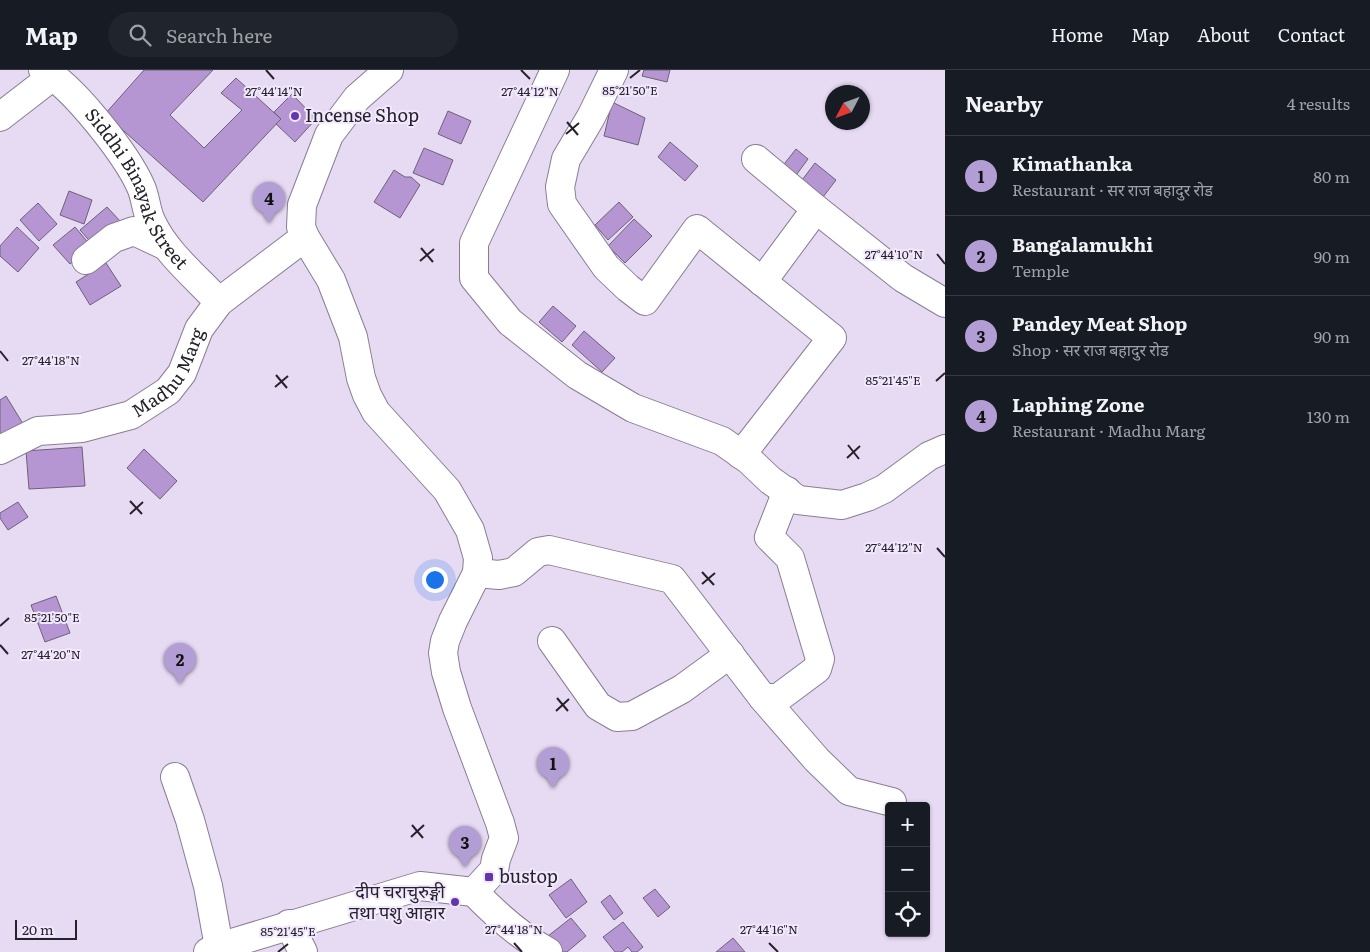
<!DOCTYPE html>
<html lang="en">
<head>
<meta charset="utf-8">
<style>
  :root { --surface:#171b24; --page:#20242c; --text:#f1f3f6; --muted:#9ea1a6; --line:#363941; --accent:#b29ed5 }
  body { margin:0; font-family:Literata,"Noto Sans Devanagari",serif; background:var(--page); color:var(--text) }
  .controls { position:absolute; right:15px; bottom:15px; display:grid; overflow:hidden; border-radius:5px; box-shadow:0 1px 4px #0004 }
  .controls button { width:45px; height:45px; display:grid; place-items:center; padding:0; border:0; border-bottom:1px solid var(--line); background:var(--surface); color:var(--text); font:25px sans-serif }
  .compass { position:absolute; left:825px; top:15px; width:45px; height:45px; border-radius:50%; background:var(--surface); box-shadow:0 1px 4px #0004; rotate:229deg }
  .scale { position:absolute; left:15px; bottom:12px; width:62px; box-sizing:border-box; padding-left:5px; border:2px solid #26222b; border-top:0; font-size:14px; line-height:18px; white-space:nowrap; color:#26222b; -webkit-text-stroke:4px #f2e8fd; paint-order:stroke }
  .you { position:absolute; left:434px; top:509px; width:18px; height:18px; margin:-12px; border:4px solid #fff; border-radius:50%; background:#1a73e8; box-shadow:0 0 0 8px #1a73e833 }
  .badge { display:grid; place-items:center; width:32px; height:32px; border-radius:50%; background:var(--accent); color:#111; font-size:16px; font-weight:700 }
  .pin { position:absolute; translate:-50% -41px; filter:drop-shadow(0 1px 2px #0008) }
  .pin::after { content:''; position:absolute; top:26px; width:18px; height:15px; background:inherit; clip-path:polygon(0 0,100% 0,50% 100%) }
  .list { margin:0; padding:0; list-style:none }
  h2 { display:flex; justify-content:space-between; align-items:center; height:65px; margin:0; padding:0 20px; font-size:21px }
  h2 small { font-size:16px; font-weight:400; color:var(--muted) }
  .list li { display:grid; grid-template-columns:32px 1fr auto; gap:15px; align-items:center; box-sizing:border-box; height:80px; padding:0 20px; border-top:1px solid var(--line) }
  .list b { display:block; font-size:19px; white-space:nowrap }
  .list p { margin:0; font-size:16px; white-space:nowrap; color:var(--muted) }
  .list em { font-size:16px; font-style:normal; color:var(--muted) }
  .icon { flex:none; width:28px; height:28px; fill:none; stroke:currentColor; stroke-width:2; stroke-linecap:round; stroke-linejoin:round }
  .map { position:relative; flex:none; width:945px; height:882px; overflow:hidden }
  header { display:flex; align-items:center; gap:30px; box-sizing:border-box; height:70px; padding:0 25px; background:var(--surface); border-bottom:1px solid var(--line) }
  header strong { font-size:24px }
  nav { display:flex; gap:28px; margin-inline-start:auto; font-size:18px }
  .search { width:350px; height:45px; background:var(--page); display:flex; align-items:center; gap:12px; box-sizing:border-box; padding:0 18px; border-radius:28px; color:var(--muted); font-size:19px }
  main { display:flex }
  aside { flex:1; background:var(--surface) }
  .map>svg:first-child { display:block }
</style>
</head>
<body>
<header>
<strong>Map</strong>
<div class="search"><svg class="icon" aria-label="search" viewBox="0 0 24 24"><circle cx="10" cy="10" r="6"/><path d="M15 15l6 6"/></svg>Search here</div>
<nav><a>Home</a><a>Map</a><a>About</a><a>Contact</a></nav>
</header>
<main>
<div class="map">
<svg width="945" height="882" viewBox="0 0 945 882">
  <rect width="100%" height="100%" fill="#e7daf3"/>
  <!-- building -->
  <g fill="#b696d2" stroke="#6d6278">
    <polygon points="144,0 213,0 170,45 204,78 242,40 221,23 236,8 281,49 203,132 105,44"/>
    <polygon points="644,0 670,0 667,12 642,6"/>
    <polygon points="292,24 316,49 295,72 276,54 281,49 274,42"/>
    <polygon points="612,32 645,48 638,75 604,66"/>
    <polygon points="448,41 471,51 461,74 438,64"/>
    <polygon points="670,72 698,96 685,111 658,87"/>
    <polygon points="424,78 453,90 443,115 413,103"/>
    <polygon points="796,79 808,89 794,108 781,98"/>
    <polygon points="815,93 836,110 820,131 799,114"/>
    <polygon points="394,100 405,107 411,107 420,115 400,148 374,132"/>
    <polygon points="69,121 92,130 84,154 60,145"/>
    <polygon points="619,132 633,147 608,170 595,155"/>
    <polygon points="38,133 57,154 39,171 20,150"/>
    <polygon points="107,137 121,152 94,176 80,160"/>
    <polygon points="634,149 652,166 625,193 608,176"/>
    <polygon points="17,157 39,178 18,202 0,186 0,176"/>
    <polygon points="75,157 91,176 70,194 53,175"/>
    <polygon points="106,193 121,216 90,235 76,212"/>
    <polygon points="553,236 576,256 562,272 539,252"/>
    <polygon points="584,261 615,288 602,302 572,275"/>
    <polygon points="6,326 25,357 0,365 0,330"/>
    <polygon points="82,377 85,416 29,419 26,381"/>
    <polygon points="144,379 177,411 160,429 127,398"/>
    <polygon points="18,432 28,447 8,460 0,448 0,443"/>
    <polygon points="56,526 70,563 45,572 31,535"/>
    <polygon points="571,809 587,832 566,848 549,825"/>
    <polygon points="655,819 670,837 658,847 643,828"/>
    <polygon points="610,825 623,843 614,850 601,832"/>
    <polygon points="571,848 586,866 567,882 562,882 548,866"/>
    <polygon points="623,852 643,877 637,882 632,882 628,877 622,882 615,882 603,867"/>
    <polygon points="733,868 745,882 716,882"/>
  </g>
  <g fill="none" stroke-linecap="round" stroke-linejoin="round">
    <defs>
      <g id="minor">
        <path id="s1" d="M43,0C73,16 127,85 141,117C146,128 146,142 152,153C167,184 196,207 219,232"/>
        <polyline points="389,0 357,28 329,65 302,135 301,157 305,167 331,210 353,267 361,308 367,325 376,342 447,420 470,460 478,488 477,503 453,551 445,571 443,583 446,602 457,638 500,753 504,768 496,789 494,800 474,822"/>
        <polyline points="555,0 474,173 474,208 510,252 577,305 633,338 722,371 749,390 770,410 798,430 842,435 867,427 884,419 929,386 945,379"/>
        <polyline points="614,0 591,47 566,89 560,117 562,134 606,197 628,218 645,231 697,159 832,268 741,385"/>
        <polyline points="0,47 53,6"/>
        <polyline points="756,89 816,139 903,208 945,233"/>
        <polyline points="86,190 114,168 134,161 166,176"/>
        <polyline points="762,212 816,139"/>
        <path id="s2" d="M0,380L38,361L82,358L131,345L168,321L182,303L199,259L219,232L305,167"/>
        <polyline points="477,503 499,505 514,502 538,482 549,480 672,509 763,628 778,628 817,599 820,589 790,488 769,467 787,421"/>
        <polyline points="552,571 598,636 617,647 632,646 682,619 730,584"/>
        <polyline points="763,628 817,690 849,721 892,732"/>
        <polyline points="175,707 190,750 208,816 219,877"/>
        <path d="M474,822C497,846 520,866 548,882"/>
        <polyline points="289,854 303,882"/>
        <polyline points="208,882 219,877 420,816 474,822"/>
      </g>
    </defs>
    <!-- minor casing -->
    <use href="#minor" stroke="#897d94" stroke-width="30"/>
    <!-- minor -->
    <use href="#minor" stroke="#fff" stroke-width="28"/>
  </g>
  <!-- ticks -->
  <path fill="none" stroke="#26222b" stroke-width="2" d="M266,0L274,9M521,0L530,9M630,8L640,0M567,52L578,65M566,64L579,53M421,178L433,192M937,184L945,194M420,191L434,179M0,281L8,291M276,305L287,318M936,311L945,303M275,317L288,306M848,375L859,389M847,388L860,376M130,431L142,444M130,444L143,432M937,478L945,487M702,502L714,515M702,514L715,503M0,556L9,548M0,575L8,584M557,628L568,641M556,641L569,629M412,755L423,768M411,767L424,755M514,873L522,882M769,873L778,882M278,882L288,874"/>
  <!-- markers -->
  <g fill="#6435ac" stroke="#f2e8fd" stroke-width="2">
    <circle cx="295" cy="46" r="5"/>
    <rect x="484" y="802" width="10" height="10" rx="2.5"/>
    <circle cx="455" cy="832" r="5"/>
  </g>
  <g text-anchor="middle" stroke-width="4" stroke-linejoin="round" paint-order="stroke">
    <!-- poi labels -->
    <g font-size="18" fill="#26222b" stroke="#f2e8fd" text-anchor="start">
      <text x="305" y="52">Incense Shop</text>
      <text x="499" y="813">bustop</text>
      <text x="445" y="828" text-anchor="end">दीप चराचुरुङ्गी<tspan x="445" dy="21">तथा पशु आहार</tspan></text>
    </g>
    <!-- street labels -->
    <g font-size="18" fill="#26222b" stroke="#f2e8fd">
      <text dy="6" stroke="none"><textPath href="#s1" startOffset="154">Siddhi Binayak Street</textPath></text>
      <text dy="6" stroke="none"><textPath href="#s2" startOffset="196">Madhu Marg</textPath></text>
    </g>
  </g>
  <g font-size="12" text-anchor="middle" fill="#26222b" stroke="#f2e8fd" stroke-width="4" stroke-linejoin="round" paint-order="stroke">
    <text x="630" y="25">85°21'50"E</text>
    <text x="274" y="26">27°44'14"N</text>
    <text x="530" y="26">27°44'12"N</text>
    <text x="894" y="189">27°44'10"N</text>
    <text x="51" y="295">27°44'18"N</text>
    <text x="893" y="315">85°21'45"E</text>
    <text x="894" y="482">27°44'12"N</text>
    <text x="52" y="552">85°21'50"E</text>
    <text x="51" y="589">27°44'20"N</text>
    <text x="514" y="864">27°44'18"N</text>
    <text x="769" y="864">27°44'16"N</text>
    <text x="288" y="866">85°21'45"E</text>
  </g>
</svg>
<div class="controls">
<button>+</button>
<button>−</button>
<button><svg class="icon" aria-label="locate" viewBox="0 0 24 24"><circle cx="12" cy="12" r="6"/><path d="M12 2v4M12 18v4M2 12h4M18 12h4"/></svg></button>
</div>
<svg class="compass" viewBox="-18 -18 36 36"><path d="M0-13l5 13h-10z" fill="#e53935"/><path d="M0 13l5-13h-10z" fill="#9ea1a6"/></svg>
<div class="scale">20 m</div>
<div class="you"></div>
<div class="pin badge" style="left:553px;top:718px">1</div>
<div class="pin badge" style="left:180px;top:614px">2</div>
<div class="pin badge" style="left:465px;top:797px">3</div>
<div class="pin badge" style="left:269px;top:153px">4</div>
</div>
<aside>
<h2>Nearby<small>4 results</small></h2>
<ul class="list">
<li><span class="badge">1</span><div><b>Kimathanka</b><p>Restaurant · सर राज बहादुर रोड</p></div><em>80 m</em></li>
<li><span class="badge">2</span><div><b>Bangalamukhi</b><p>Temple</p></div><em>90 m</em></li>
<li><span class="badge">3</span><div><b>Pandey Meat Shop</b><p>Shop · सर राज बहादुर रोड</p></div><em>90 m</em></li>
<li><span class="badge">4</span><div><b>Laphing Zone</b><p>Restaurant · Madhu Marg</p></div><em>130 m</em></li>
</ul>
</aside>
</main>
</body>
</html>
